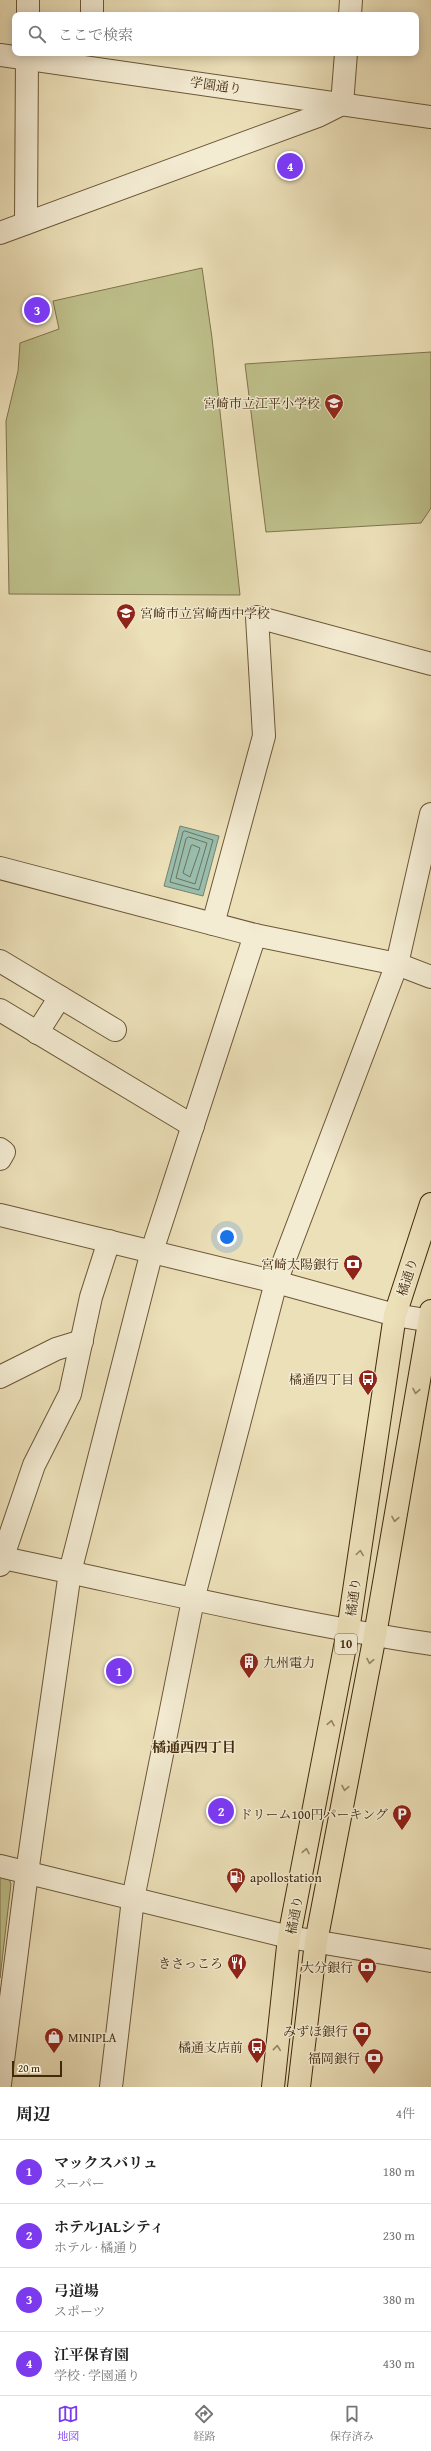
<!DOCTYPE html>
<html lang="ja">
<head>
<meta charset="utf-8">
<style>
  :root { --surface:#fff; --page:#f6f6f6; --text:#222; --muted:#767676; --line:#e0e0e0; --accent:#7c3aed }
  body { margin:0; font-family:"Gentium Book Plus","Noto Serif JP",serif; background:var(--page); color:var(--text) }
  .scale { position:absolute; left:12px; bottom:10px; width:50px; box-sizing:border-box; padding-left:4px; border:2px solid #41290c; border-top:0; font-size:11px; line-height:14px; white-space:nowrap; color:#41290c; -webkit-text-stroke:3px #f3ebd2; paint-order:stroke }
  .you { position:absolute; left:227px; top:1237px; width:14px; height:14px; margin:-10px; border:3px solid #fff; border-radius:50%; background:#1a73e8; box-shadow:0 0 0 6px #1a73e833 }
  .badge { display:grid; place-items:center; width:26px; height:26px; border-radius:50%; background:var(--accent); color:#fff; font-size:13px; font-weight:700 }
  .pin { position:absolute; translate:-50% -50%; border:2px solid #fff; box-shadow:0 1px 4px #0006 }
  .list { margin:0; padding:0; list-style:none }
  h2 { display:flex; justify-content:space-between; align-items:center; height:52px; margin:0; padding:0 16px; font-size:17px }
  h2 small { font-size:13px; font-weight:400; color:var(--muted) }
  .list li { display:grid; grid-template-columns:26px 1fr auto; gap:12px; align-items:center; box-sizing:border-box; height:64px; padding:0 16px; border-top:1px solid var(--line) }
  .list b { display:block; font-size:15px; white-space:nowrap }
  .list p { margin:0; font-size:13px; white-space:nowrap; color:var(--muted) }
  .list em { font-size:13px; font-style:normal; color:var(--muted) }
  .icon { flex:none; width:22px; height:22px; fill:none; stroke:currentColor; stroke-width:2; stroke-linecap:round; stroke-linejoin:round }
  .map { position:relative; flex:none; width:431px; height:2087px; overflow:hidden }
  .search { position:absolute; background:var(--surface); box-shadow:0 2px 10px #0003; left:12px; right:12px; top:12px; height:44px; display:flex; align-items:center; gap:10px; box-sizing:border-box; padding:0 14px; border-radius:8px; color:var(--muted); font-size:15px }
  .sheet { height:308px; background:var(--surface) }
  nav { display:flex; justify-content:space-around; align-items:center; box-sizing:border-box; height:56px; border-top:1px solid var(--line); background:var(--surface); font-size:11px; color:var(--muted) }
  nav a { display:grid; justify-items:center; gap:2px }
  nav .on { color:var(--accent) }
  .map>svg:first-child { display:block }
</style>
</head>
<body>
<div class="map">
<svg width="431" height="2087" viewBox="0 0 431 2087">
  <rect width="100%" height="100%" fill="#ece0b9"/>
  <filter id="stains"><feTurbulence type="fractalNoise" baseFrequency=".005" numOctaves="4"/><feColorMatrix values="0 0 0 0 .2 0 0 0 0 .09 0 0 0 0 .02 0 0 0 .5 -.17"/></filter>
  <radialGradient id="worn" r=".72"><stop offset=".6" stop-color="#630" stop-opacity="0"/><stop offset="1" stop-color="#630" stop-opacity=".3"/></radialGradient>
  <!-- green -->
  <g fill="#bec08b" stroke="#80744c">
    <polygon points="202,268 212,338 240,595 9,594 6,421 18,371 20,343 59,329 53,301"/>
    <polygon points="40,298 47,317 33,322 27,303"/>
    <polygon points="431,352 431,508 421,523 266,532 245,364"/>
    <polygon points="0,1877 9,1879 11,1884 0,1978"/>
  </g>
  <!-- water -->
  <polygon fill="#99bdad" stroke="#76826d" points="180,826 219,836 203,896 164,886"/>
  <g fill="none" stroke-linecap="round" stroke-linejoin="round">
    <!-- shore -->
    <g stroke="#6d735c" stroke-width="1">
      <polygon points="185,831 213,840 199,890 170,882 183,832"/>
      <polygon points="189,837 207,843 195,884 176,878 186,839"/>
      <polygon points="193,845 200,848 190,877 183,873 191,846"/>
    </g>
    <defs>
      <g id="minor">
        <polyline points="28,15 28,0"/>
        <polyline points="92,15 92,0"/>
        <polyline points="350,15 351,0"/>
        <polyline points="0,55 431,117"/>
        <polyline points="26,223 27,53"/>
        <polyline points="0,233 318,116 342,104 346,53"/>
        <polyline points="0,868 255,935 397,964 431,977"/>
        <polyline points="213,924 264,736 257,617 431,664"/>
        <polyline points="0,961 115,1030"/>
        <polyline points="0,1010 193,1126"/>
        <polyline points="37,1033 60,997"/>
        <polyline points="0,1149 4,1152 0,1159"/>
        <polyline points="0,1215 276,1282 395,1315 431,1321"/>
        <polyline points="0,1377 56,1349 82,1341"/>
        <path d="M3,1558C146,1588 287,1622 431,1644"/>
        <polyline points="0,1565 34,1465 70,1394 91,1297 109,1241"/>
        <polyline points="0,1866 289,1937 431,1961"/>
        <polyline points="0,2084 27,1873 70,1572 152,1251 255,935"/>
        <polyline points="111,2087 133,1899 193,1600 276,1282 397,964 431,814"/>
      </g>
      <g id="highway">
        <polyline points="273,2087 289,1937 348,1631 395,1315 431,1204"/>
        <polyline points="299,2087 316,1942 375,1635 431,1311"/>
      </g>
    </defs>
    <!-- minor casing -->
    <use href="#minor" stroke="#6c5737" stroke-width="24"/>
    <!-- highway casing -->
    <use href="#highway" stroke="#41290c" stroke-width="24"/>
    <!-- minor -->
    <use href="#minor" stroke="#f3ebd2" stroke-width="22"/>
    <!-- highway -->
    <use href="#highway" stroke="#ece0b9" stroke-width="22"/>
  </g>
  <!-- one-way arrows -->
  <defs><path id="oneway-chevron" d="M-2-3.5L2.5 0L-2 3.5" fill="none" stroke-width="1.6" stroke-linecap="round" stroke-linejoin="round"/></defs>
  <g stroke="#968462">
    <use href="#oneway-chevron" transform="translate(416 1391) rotate(100)"/>
    <use href="#oneway-chevron" transform="translate(395 1519) rotate(100)"/>
    <use href="#oneway-chevron" transform="translate(360 1553) rotate(-82)"/>
    <use href="#oneway-chevron" transform="translate(370 1661) rotate(101)"/>
    <use href="#oneway-chevron" transform="translate(331 1723) rotate(-79)"/>
    <use href="#oneway-chevron" transform="translate(345 1788) rotate(101)"/>
    <use href="#oneway-chevron" transform="translate(306 1851) rotate(-79)"/>
    <use href="#oneway-chevron" transform="translate(277 2048) rotate(-84)"/>
  </g>
  <!-- icons -->
  <defs>
    <symbol id="school-pin" viewBox="-11 -11 22 30"><path d="M0 17L-7.5 6A9.5 9.5 0 1 1 7.5 6Z" fill="#8f2418" stroke="#f3ebd2"/><path d="M0-5L7-2L0 1L-7-2ZM-4 1L0 2.5L4 1V4Q0 6-4 4Z" fill="#fff"/></symbol>
    <symbol id="bank-pin" viewBox="-11 -11 22 30"><path d="M0 17L-7.5 6A9.5 9.5 0 1 1 7.5 6Z" fill="#8f2418" stroke="#f3ebd2"/><path d="M-6-4H6V4H-6ZM0-2.3a2.3 2.3 0 1 0 0 4.6a2.3 2.3 0 1 0 0-4.6Z" fill="#fff"/></symbol>
    <symbol id="bus-pin" viewBox="-11 -11 22 30"><path d="M0 17L-7.5 6A9.5 9.5 0 1 1 7.5 6Z" fill="#8f2418" stroke="#f3ebd2"/><path d="M-5-6H5V4H4V6H2V4H-2V6H-4V4H-5ZM-3.5-4V0h7V-4ZM-3.5 1.2v1.5H-2V1.2ZM2 1.2v1.5H3.5V1.2Z" fill="#fff"/></symbol>
    <symbol id="building-pin" viewBox="-11 -11 22 30"><path d="M0 17L-7.5 6A9.5 9.5 0 1 1 7.5 6Z" fill="#8f2418" stroke="#f3ebd2"/><path d="M-4-6H4V6H1V3H-1V6H-4ZM-2.5-4.3h1.7v1.8h-1.7ZM.8-4.3h1.7v1.8H.8ZM-2.5-1h1.7V.8h-1.7ZM.8-1h1.7V.8H.8Z" fill="#fff"/></symbol>
    <symbol id="parking-pin" viewBox="-11 -11 22 30"><path d="M0 17L-7.5 6A9.5 9.5 0 1 1 7.5 6Z" fill="#8f2418" stroke="#f3ebd2"/><path d="M-3.5-5.5H1a3.5 3.5 0 0 1 0 7H-1V5.5H-3.5ZM-1-3.4V-.6H.8a1.4 1.4 0 0 0 0-2.8Z" fill="#fff"/></symbol>
    <symbol id="fuel-pin" viewBox="-11 -11 22 30"><path d="M0 17L-7.5 6A9.5 9.5 0 1 1 7.5 6Z" fill="#8f2418" stroke="#f3ebd2"/><path d="M-5.5-6h7V0h2V4h1.3V-2.5L3-4.5l.8-.8L6-3V5H2.5V1h-1V6h-7ZM-4.2-4.7v3.2H.2V-4.7Z" fill="#fff"/></symbol>
    <symbol id="restaurant-pin" viewBox="-11 -11 22 30"><path d="M0 17L-7.5 6A9.5 9.5 0 1 1 7.5 6Z" fill="#8f2418" stroke="#f3ebd2"/><path d="M-5-6h1v4h1v-4h1v4h1v-4h1v5L-1.5 .5V6h-2V.5L-5-1ZM5-6V6H3V1.5H1.5Q1.5-4 5-6Z" fill="#fff"/></symbol>
    <symbol id="shop-pin" viewBox="-11 -11 22 30"><path d="M0 17L-7.5 6A9.5 9.5 0 1 1 7.5 6Z" fill="#8f2418" stroke="#f3ebd2"/><path d="M-5-2.5h2.3a2.7 3.5 0 0 1 5.4 0H5L5.5 6h-11ZM-1.5-2.5h3a1.5 2.3 0 0 0-3 0Z" fill="#fff"/></symbol>
  </defs>
  <g fill-rule="evenodd">
    <use href="#school-pin" x="323" y="392" width="22" height="30"/>
    <use href="#school-pin" x="115" y="602" width="22" height="30"/>
    <use href="#bank-pin" x="342" y="1253" width="22" height="30"/>
    <use href="#bus-pin" x="357" y="1368" width="22" height="30"/>
    <use href="#building-pin" x="238" y="1651" width="22" height="30"/>
    <use href="#parking-pin" x="391" y="1803" width="22" height="30"/>
    <use href="#fuel-pin" x="225" y="1866" width="22" height="30"/>
    <use href="#restaurant-pin" x="226" y="1952" width="22" height="30"/>
    <use href="#bank-pin" x="356" y="1956" width="22" height="30"/>
    <use href="#bank-pin" x="351" y="2020" width="22" height="30"/>
    <use href="#shop-pin" x="43" y="2026" width="22" height="30"/>
    <use href="#bus-pin" x="246" y="2036" width="22" height="30"/>
    <use href="#bank-pin" x="363" y="2047" width="22" height="30"/>
  </g>
  <g text-anchor="middle" stroke-width="3" stroke-linejoin="round" paint-order="stroke">
    <!-- shield labels -->
    <rect fill="#f3ebd2" stroke="#766347" stroke-width="1" x="335" y="1634" width="22" height="20" rx="3"/>
    <g font-size="12" font-weight="bold" fill="#41290c">
      <text x="346" y="1648">10</text>
    </g>
    <!-- street labels -->
    <g font-size="13" fill="#41290c" stroke="#f3ebd2">
      <text transform="translate(216 85) rotate(8)" y="5">学園通り</text>
      <text transform="translate(407 1277) rotate(-72)" y="5">橘通り</text>
      <text transform="translate(353 1597) rotate(-82)" y="5">橘通り</text>
      <text transform="translate(294 1915) rotate(-79)" y="5">橘通り</text>
    </g>
    <!-- poi labels -->
    <g font-size="13" fill="#41290c" stroke="#f3ebd2" text-anchor="end">
      <text x="320" y="408">宮崎市立江平小学校</text>
      <text x="140" y="618" text-anchor="start">宮崎市立宮崎西中学校</text>
      <text x="339" y="1269">宮崎太陽銀行</text>
      <text x="354" y="1384">橘通四丁目</text>
      <text x="263" y="1667" text-anchor="start">九州電力</text>
      <text x="388" y="1819">ドリーム100円パーキング</text>
      <text x="250" y="1882" text-anchor="start">apollostation</text>
      <text x="223" y="1968">きさっころ</text>
      <text x="353" y="1972">大分銀行</text>
      <text x="348" y="2036">みずほ銀行</text>
      <text x="68" y="2042" text-anchor="start">MINIPLA</text>
      <text x="243" y="2052">橘通支店前</text>
      <text x="360" y="2063">福岡銀行</text>
    </g>
    <!-- neighbourhood labels -->
    <g font-size="14" font-weight="bold" fill="#41290c" stroke="#f3ebd2">
      <text x="194" y="1752">橘通西四丁目</text>
    </g>
  </g>
  <rect width="100%" height="100%" filter="url(#stains)"/>
  <rect width="100%" height="100%" fill="url(#worn)"/>
</svg>
<div class="scale">20 m</div>
<div class="you"></div>
<div class="pin badge" style="left:119px;top:1671px">1</div>
<div class="pin badge" style="left:221px;top:1811px">2</div>
<div class="pin badge" style="left:37px;top:310px">3</div>
<div class="pin badge" style="left:290px;top:166px">4</div>
<div class="search"><svg class="icon" aria-label="search" viewBox="0 0 24 24"><circle cx="10" cy="10" r="6"/><path d="M15 15l6 6"/></svg>ここで検索</div>
</div>
<section class="sheet">
<h2>周辺<small>4件</small></h2>
<ul class="list">
<li><span class="badge">1</span><div><b>マックスバリュ</b><p>スーパー</p></div><em>180 m</em></li>
<li><span class="badge">2</span><div><b>ホテルJALシティ</b><p>ホテル · 橘通り</p></div><em>230 m</em></li>
<li><span class="badge">3</span><div><b>弓道場</b><p>スポーツ</p></div><em>380 m</em></li>
<li><span class="badge">4</span><div><b>江平保育園</b><p>学校 · 学園通り</p></div><em>430 m</em></li>
</ul>
</section>
<nav>
<a class="on"><svg class="icon" aria-label="map" viewBox="0 0 24 24"><path d="M3 6l6-2 6 2 6-2v14l-6 2-6-2-6 2zM9 4v14M15 6v14"/></svg>地図</a>
<a><svg class="icon" aria-label="directions" viewBox="0 0 24 24"><path d="M12 3l9 9-9 9-9-9zM9 14v-3h6M13 9l2 2-2 2"/></svg>経路</a>
<a><svg class="icon" aria-label="saved" viewBox="0 0 24 24"><path d="M7 4h10v16l-5-4-5 4z"/></svg>保存済み</a>
</nav>
</body>
</html>
